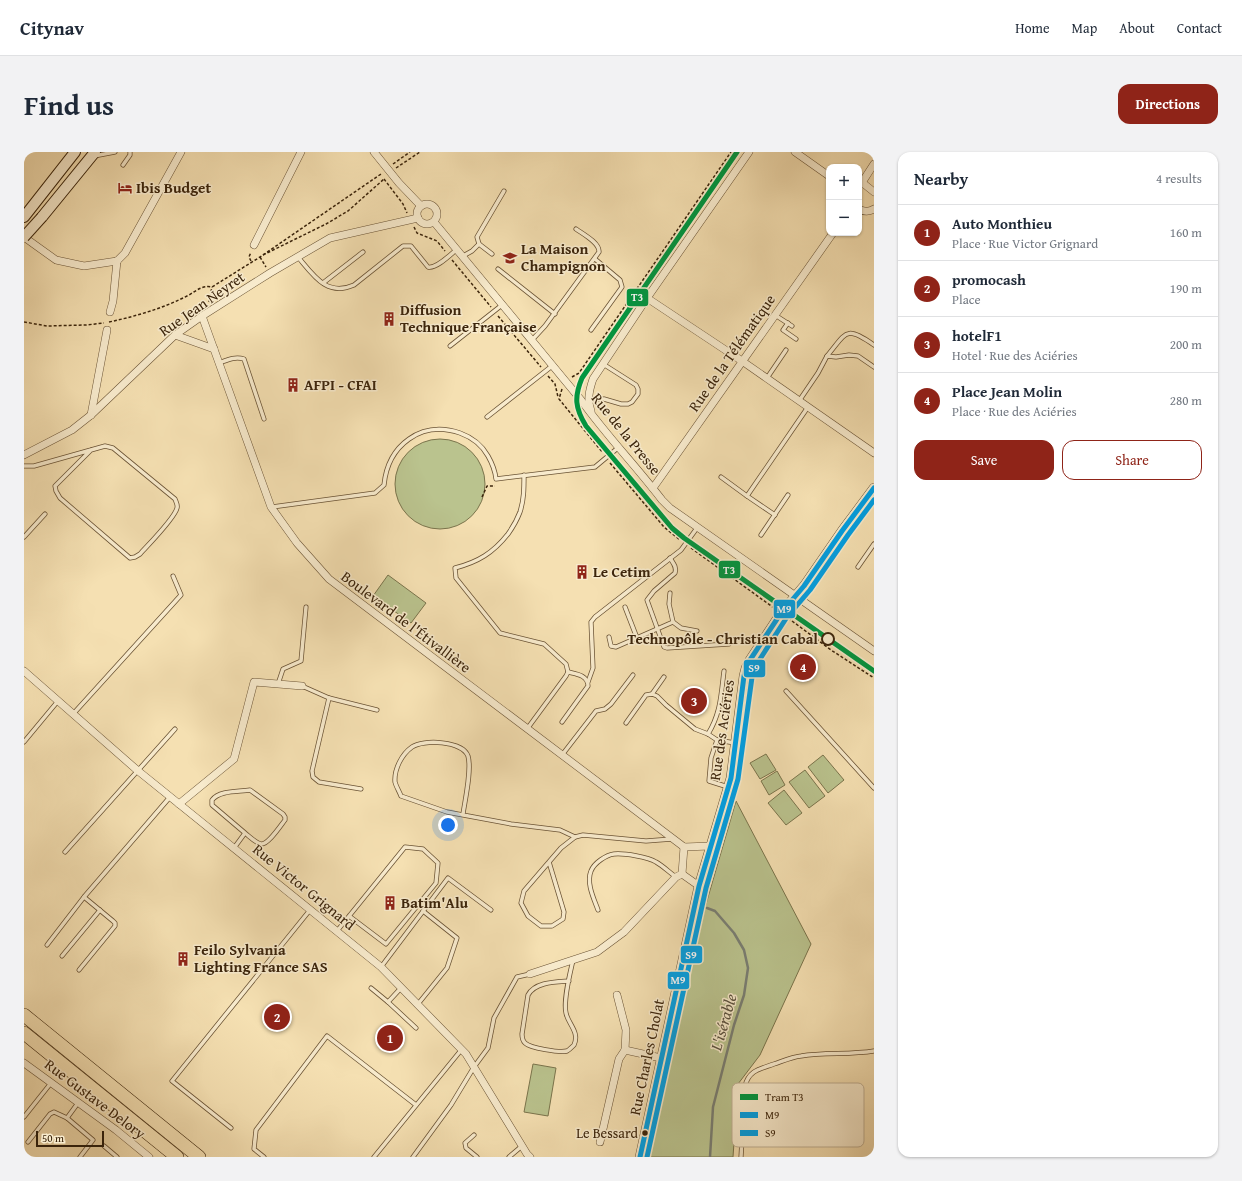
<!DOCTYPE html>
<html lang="en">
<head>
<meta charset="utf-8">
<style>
  :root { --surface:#fff; --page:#f2f2f3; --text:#1f2937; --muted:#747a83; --line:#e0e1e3; --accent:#8f2418 }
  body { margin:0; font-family:"Gentium Book Plus",serif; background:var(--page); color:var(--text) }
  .controls { position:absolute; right:12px; top:12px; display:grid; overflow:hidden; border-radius:8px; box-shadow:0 1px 3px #0004 }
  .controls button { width:36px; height:36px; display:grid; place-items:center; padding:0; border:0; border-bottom:1px solid var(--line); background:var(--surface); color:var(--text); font:20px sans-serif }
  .scale { position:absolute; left:12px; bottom:10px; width:68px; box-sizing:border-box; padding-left:4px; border:2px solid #3b240b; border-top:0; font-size:11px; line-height:14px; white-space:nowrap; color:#3b240b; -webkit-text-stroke:3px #f8ebcd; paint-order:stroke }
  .you { position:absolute; left:424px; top:673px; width:14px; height:14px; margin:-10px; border:3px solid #fff; border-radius:50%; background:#1a73e8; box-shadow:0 0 0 6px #1a73e833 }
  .badge { display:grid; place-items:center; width:26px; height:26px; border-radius:50%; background:var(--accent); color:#fff; font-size:13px; font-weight:700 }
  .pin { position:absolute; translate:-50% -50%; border:2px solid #fff; box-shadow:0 1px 4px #0006 }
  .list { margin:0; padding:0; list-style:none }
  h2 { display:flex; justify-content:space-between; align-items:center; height:52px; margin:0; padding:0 16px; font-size:17px }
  h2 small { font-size:13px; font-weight:400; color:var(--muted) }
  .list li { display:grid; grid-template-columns:26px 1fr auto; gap:12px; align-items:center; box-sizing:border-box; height:56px; padding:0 16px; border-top:1px solid var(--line) }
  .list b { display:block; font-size:15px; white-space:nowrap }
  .list p { margin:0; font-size:13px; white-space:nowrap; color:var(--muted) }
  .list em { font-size:13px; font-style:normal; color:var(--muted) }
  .actions { display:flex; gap:8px; padding:12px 16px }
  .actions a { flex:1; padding:9px 0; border:1px solid var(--accent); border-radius:12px; text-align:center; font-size:14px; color:var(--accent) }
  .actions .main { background:var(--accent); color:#fff }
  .map { position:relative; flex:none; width:850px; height:1005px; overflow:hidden; border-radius:12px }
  header { display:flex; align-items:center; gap:24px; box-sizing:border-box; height:56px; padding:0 20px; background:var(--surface); border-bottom:1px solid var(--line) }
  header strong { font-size:19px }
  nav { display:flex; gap:22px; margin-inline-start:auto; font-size:14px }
  .intro { display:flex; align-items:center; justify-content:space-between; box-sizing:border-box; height:96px; padding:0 24px }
  h1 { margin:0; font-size:28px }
  .button { padding:10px 18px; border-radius:12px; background:var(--accent); color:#fff; font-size:14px; font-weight:700 }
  main { display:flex; gap:24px; padding:0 24px }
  aside { flex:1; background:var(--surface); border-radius:12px; box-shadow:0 1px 3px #0004 }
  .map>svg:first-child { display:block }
</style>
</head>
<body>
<header>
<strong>Citynav</strong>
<nav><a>Home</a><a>Map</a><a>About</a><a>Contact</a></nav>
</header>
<div class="intro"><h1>Find us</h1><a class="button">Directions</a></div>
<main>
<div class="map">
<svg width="850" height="1005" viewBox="0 0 850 1005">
  <rect width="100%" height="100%" fill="#f5e0b2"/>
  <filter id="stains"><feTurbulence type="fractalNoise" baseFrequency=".005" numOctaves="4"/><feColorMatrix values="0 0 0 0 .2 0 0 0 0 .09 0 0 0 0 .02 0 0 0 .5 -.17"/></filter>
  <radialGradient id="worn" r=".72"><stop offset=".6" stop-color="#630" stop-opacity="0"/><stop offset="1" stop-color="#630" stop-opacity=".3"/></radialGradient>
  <!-- green -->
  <g fill="#bac38e" stroke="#7a744c">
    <circle cx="416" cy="332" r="45"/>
    <polygon points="364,423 402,451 387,471 349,444"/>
    <polygon points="742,602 752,618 736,627 726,611"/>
    <polygon points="799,603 820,628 804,641 784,615"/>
    <polygon points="781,618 801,644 785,656 765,630"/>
    <polygon points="753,619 761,633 745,643 737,629"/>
    <polygon points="760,638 778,661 762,673 744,651"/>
    <polygon points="712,649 787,792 736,903 714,932 709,1005 625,1005 680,759"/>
    <polygon points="509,912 532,916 524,964 500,960"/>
  </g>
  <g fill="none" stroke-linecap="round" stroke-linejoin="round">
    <!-- stream -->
    <polyline stroke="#797e73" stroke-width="2.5" points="683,756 691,759 710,781 720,798 724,816 720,843 710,873 689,955 686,1005"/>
    <defs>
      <g id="service">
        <polyline points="70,4 91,0"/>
        <polyline points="99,13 106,3 106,0"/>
        <polyline points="455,92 453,85 480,39"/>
        <polyline points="439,104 448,99 455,92 468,102"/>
        <path d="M274,105C290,124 303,145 330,133L379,94H387L404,115C412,117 426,103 432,98"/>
        <polyline points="474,117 531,162"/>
        <polyline points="299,131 339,100"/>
        <polyline points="751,163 768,174"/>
        <polyline points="764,171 759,178 772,187"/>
        <polyline points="567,178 598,135 596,128 571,107"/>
        <path d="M508,188L521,174L575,100C576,91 559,82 552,77"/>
        <polyline points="426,194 478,153"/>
        <path d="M803,204C823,180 821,173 850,193"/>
        <path d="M195,211C203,208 211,204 220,207L240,267"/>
        <polyline points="743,226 762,198"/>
        <polyline points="565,247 580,247 597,252 604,252 608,250 614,242 614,237 612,233 579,212"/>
        <polyline points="775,249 794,221 803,204 812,205 825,203 834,204 850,215"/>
        <polyline points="463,265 528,214"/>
        <path d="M0,314H10L81,294L89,296L151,347C152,350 154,353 153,356C151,366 124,393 116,402L111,405L106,406L36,346L32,339L31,334L67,298"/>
        <path d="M500,323C500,336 500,348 496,360C493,368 489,375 484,382C469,401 454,410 431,416L432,426L476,481L520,492L542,512L544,520L542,524L503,577"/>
        <polyline points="697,325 723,344"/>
        <path d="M248,355L351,341L360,333C364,293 397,268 436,281C447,285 458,293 464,304C468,311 471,318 472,327L571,315L595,295"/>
        <polyline points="751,363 723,344 784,255"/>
        <polyline points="737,383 764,343"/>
        <polyline points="0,385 21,362"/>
        <path d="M646,406C649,411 653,415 651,421L630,439L623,448L640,495L643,496L705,492"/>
        <polyline points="834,415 850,392"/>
        <polyline points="601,455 613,486"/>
        <polyline points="649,470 657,476 673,479"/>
        <polyline points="585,485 587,494 592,495 649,470 645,452 646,441"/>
        <polyline points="564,530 569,516 567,470 571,465 657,398 673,376"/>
        <polyline points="254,532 259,517 277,509 282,455"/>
        <polyline points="278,534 305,546 353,558"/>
        <polyline points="762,539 850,636"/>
        <polyline points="628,542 640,525"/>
        <polyline points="305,546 288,619 289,625 295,630 337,637"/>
        <polyline points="50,561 157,443 149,424"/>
        <path d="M538,570L564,534C564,523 552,522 544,520"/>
        <polyline points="602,571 622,543 628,542 633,544 642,553 671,577 684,582 693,588"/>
        <path d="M684,582C697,561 697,542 700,519"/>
        <polyline points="0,590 34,549"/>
        <polyline points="538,603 572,559 581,557 587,552 609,523"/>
        <polyline points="704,635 685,629 687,606 693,588 711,591"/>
        <path d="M439,662C441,648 448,618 444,604C439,589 399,587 388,595C378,602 370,617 371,630C372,634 375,639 377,644L423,660L487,672L536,678L551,685"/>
        <path d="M210,696L221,681C226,685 232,691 237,692C244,693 257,673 261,668V665L259,662L226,638C215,640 196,638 188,648V653L221,681"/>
        <polyline points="41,700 151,577"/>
        <polyline points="525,710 540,760 539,767 528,774 517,774 504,764 497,751 500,739 537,696 551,685 559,683 622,689 648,687"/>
        <path d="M574,758C570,747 562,731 567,719C570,711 582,703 590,702C600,701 624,705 632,710C639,714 645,720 652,725"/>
        <polyline points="313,779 381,695 399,697 414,711 412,731 362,792 325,764"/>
        <polyline points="23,793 60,745 146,645"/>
        <polyline points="38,804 76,758"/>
        <polyline points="357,815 424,726 467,758"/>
        <polyline points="55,818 91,774 91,771 89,769 60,745"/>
        <path d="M545,829C531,830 511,830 504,843L498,882C498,885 498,888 501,891C506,896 536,901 543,899C545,898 548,895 550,893C556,880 544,872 542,861C539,848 546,822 549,808"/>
        <polyline points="347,836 364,850"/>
        <polyline points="377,836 364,850 392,876"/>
        <polyline points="394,852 423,816 433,786 399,759"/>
        <polyline points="0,965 27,931"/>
        <polyline points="43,966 54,951"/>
        <polyline points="207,976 148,929 286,758"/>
        <polyline points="450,983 441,991 442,996 453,1005"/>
        <polyline points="4,990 26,962 30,960 43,966 69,988 56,1005"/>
        <polyline points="80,994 93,1005"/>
        <polyline points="240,1005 230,997 232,978 303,884 392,953"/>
        <polyline points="350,1005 438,897"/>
        <polyline points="389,1005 427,953 450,915 464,896 470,866 493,825 506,822"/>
        <polyline points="485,1005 498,994"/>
        <path d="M717,1005L721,934C725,918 736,917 750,912C759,909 768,905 777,904C801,900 826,903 850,899"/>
      </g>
      <g id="minor">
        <polyline points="350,0 375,31 397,54"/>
        <polyline points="771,0 805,24"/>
        <polyline points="835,30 840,32 850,40"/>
        <polyline points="839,32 839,29 850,12"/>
        <circle cx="403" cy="62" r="10"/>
        <path d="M835,57C840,60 845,60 850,57"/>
        <path d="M410,70L557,248C582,283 612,314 638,348L646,356L850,499"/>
        <polyline points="0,85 32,108 60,114 93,109"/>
        <polyline points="230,93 277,0"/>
        <polyline points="93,109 101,101 157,0"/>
        <polyline points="623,146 718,209 850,301"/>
        <polyline points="86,160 89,149 93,109"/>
        <polyline points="178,164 247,355 273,391 305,427 660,695 686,694"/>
        <polyline points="151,183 190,197"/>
        <path d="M567,259C563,248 565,239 569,227L623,146L725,0"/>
        <polyline points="67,263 83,178"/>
        <polyline points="0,303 48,278 67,263 151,183 178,164 246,121 306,86 394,66"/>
        <polyline points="629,336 809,81"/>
        <polyline points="0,519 113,618 357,815 442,902 503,1002 506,1005"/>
        <polyline points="155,652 210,607 230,530 278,534"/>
        <polyline points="658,722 660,695"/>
        <polyline points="658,722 675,734"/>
        <polyline points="506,822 573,800 600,780 652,725 658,722"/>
        <polyline points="593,843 602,878 601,898"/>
        <polyline points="0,911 92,978 125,1005"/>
        <polyline points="576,990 595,907 601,898 637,906"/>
      </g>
      <polyline id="tertiary" points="616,1005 675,734 707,626 720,524 722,516 726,508 757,461 780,434 818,379 850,336"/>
      <g id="secondary">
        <polyline points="0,65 51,0"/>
        <polyline points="18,65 71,0"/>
      </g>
      <g id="motorway">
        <polyline points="0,863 175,1005"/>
        <polyline points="0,881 153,1005"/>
      </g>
    </defs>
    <!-- service casing -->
    <use href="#service" stroke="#6a5335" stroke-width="5"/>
    <!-- minor casing -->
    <use href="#minor" stroke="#6a5335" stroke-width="8"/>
    <!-- tertiary casing -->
    <use href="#tertiary" stroke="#6a5335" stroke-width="10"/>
    <!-- secondary casing -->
    <use href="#secondary" stroke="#3b240b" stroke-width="12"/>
    <!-- motorway casing -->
    <use href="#motorway" stroke="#3b240b" stroke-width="14"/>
    <!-- path -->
    <g stroke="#3b240b" stroke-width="1.5" stroke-dasharray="3 2" stroke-linecap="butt">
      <polyline points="369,12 386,0"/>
      <polyline points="372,16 396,0"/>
      <polyline points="360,27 379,52 383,61"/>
      <polyline points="390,75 393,81 413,89 421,99"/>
      <polyline points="239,103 302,72 324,59 360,27"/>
      <polyline points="236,105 242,115"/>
      <polyline points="428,108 467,155"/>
      <polyline points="227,109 225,105 227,100"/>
      <polyline points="185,150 188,135"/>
      <polyline points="474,164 517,215"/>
      <polyline points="0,170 23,174 62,173 80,171"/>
      <path d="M85,170C113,164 140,156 165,143C173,138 179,133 188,135L236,105L357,22"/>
      <polyline points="524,224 531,232 534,245"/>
      <polyline points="548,225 555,221 707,0"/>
      <polyline points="538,237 535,247 579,301"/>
      <polyline points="586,311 640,375 656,388"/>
      <polyline points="458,345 463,334 471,334"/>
      <polyline points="667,396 750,456"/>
      <polyline points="764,466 807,498 850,526"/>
    </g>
    <!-- service -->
    <use href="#service" stroke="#f8ebcd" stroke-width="3.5"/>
    <!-- minor -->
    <use href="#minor" stroke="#f8ebcd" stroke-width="7"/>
    <!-- tertiary -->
    <use href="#tertiary" stroke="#f8ebcd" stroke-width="9"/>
    <!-- secondary -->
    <use href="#secondary" stroke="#f8ebcd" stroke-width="10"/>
    <!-- motorway -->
    <use href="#motorway" stroke="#f5e0b2" stroke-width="13"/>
    <defs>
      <polyline id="secondary-bridge" points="0,85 18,65"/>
    </defs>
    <!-- secondary-bridge casing -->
    <use href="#secondary-bridge" stroke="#3b240b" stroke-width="12" stroke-linecap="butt"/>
    <!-- secondary-bridge -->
    <use href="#secondary-bridge" stroke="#f8ebcd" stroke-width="10"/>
    <defs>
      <polyline id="bus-1" points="616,1005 675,734 707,626 720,524 722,516 726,508 757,461 780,434 818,379 850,336"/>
      <polyline id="bus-2" points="623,1005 682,736 714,627 729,518 763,465 786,438 824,383 850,348"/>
    </defs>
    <!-- bus-1 casing -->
    <use href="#bus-1" stroke="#f8ebcd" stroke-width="8"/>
    <!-- bus-2 casing -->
    <use href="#bus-2" stroke="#f8ebcd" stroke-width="8"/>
    <!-- bus-1 -->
    <use href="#bus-1" stroke="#009fe3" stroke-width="5"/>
    <!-- bus-2 -->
    <use href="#bus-2" stroke="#009fe3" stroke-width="5"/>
    <defs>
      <path id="tram-1" d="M713,0L558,226C550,245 551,256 562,274L648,376L660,386L850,519"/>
    </defs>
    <!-- tram-1 casing -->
    <use href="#tram-1" stroke="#f8ebcd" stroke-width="8"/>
    <!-- tram-1 -->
    <use href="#tram-1" stroke="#009640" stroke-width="5"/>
  </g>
  <!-- icons -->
  <defs>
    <symbol id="hotel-bare" viewBox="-9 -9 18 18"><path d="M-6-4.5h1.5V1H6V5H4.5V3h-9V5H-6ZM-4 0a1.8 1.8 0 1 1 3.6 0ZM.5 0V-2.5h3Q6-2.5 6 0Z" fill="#8f2418" stroke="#f8ebcd" stroke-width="2.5" paint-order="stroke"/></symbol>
    <symbol id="school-bare" viewBox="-9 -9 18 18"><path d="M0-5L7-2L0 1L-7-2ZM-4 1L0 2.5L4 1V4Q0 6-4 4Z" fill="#8f2418" stroke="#f8ebcd" stroke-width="2.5" paint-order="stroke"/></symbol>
    <symbol id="building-bare" viewBox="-9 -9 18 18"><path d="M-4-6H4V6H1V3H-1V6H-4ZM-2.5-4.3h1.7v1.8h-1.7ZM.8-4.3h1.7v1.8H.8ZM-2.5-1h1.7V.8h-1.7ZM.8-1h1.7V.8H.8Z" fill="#8f2418" stroke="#f8ebcd" stroke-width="2.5" paint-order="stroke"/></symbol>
  </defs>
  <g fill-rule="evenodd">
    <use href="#hotel-bare" x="91" y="26" width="20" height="20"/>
    <use href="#school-bare" x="476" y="96" width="20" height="20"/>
    <use href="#building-bare" x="355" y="157" width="20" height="20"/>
    <use href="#building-bare" x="259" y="223" width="20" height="20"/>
    <use href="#building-bare" x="548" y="410" width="20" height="20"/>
    <use href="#building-bare" x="356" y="741" width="20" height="20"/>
    <use href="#building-bare" x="149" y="797" width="20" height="20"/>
  </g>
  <!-- markers -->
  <circle fill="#f8ebcd" stroke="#3b240b" stroke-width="2" cx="804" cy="487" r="6"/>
  <circle fill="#3b240b" stroke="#f8ebcd" stroke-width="1.5" cx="621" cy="981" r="3.5"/>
  <g text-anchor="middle" stroke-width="3" stroke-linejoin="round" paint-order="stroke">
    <!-- bus labels -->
    <g font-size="14" fill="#3b240b" stroke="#f8ebcd" text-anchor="end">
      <text x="614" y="986">Le Bessard</text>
    </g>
    <!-- poi labels -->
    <g font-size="15" font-weight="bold" fill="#3b240b" stroke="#f8ebcd" text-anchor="start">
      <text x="112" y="41">Ibis Budget</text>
      <text x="497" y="102">La Maison<tspan x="497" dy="17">Champignon</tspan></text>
      <text x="376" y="163">Diffusion<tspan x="376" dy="17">Technique Française</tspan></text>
      <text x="280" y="238">AFPI - CFAI</text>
      <text x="569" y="425">Le Cetim</text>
      <text x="377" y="756">Batim'Alu</text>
      <text x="170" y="803">Feilo Sylvania<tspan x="170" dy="17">Lighting France SAS</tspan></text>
    </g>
    <!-- street labels -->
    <g font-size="15" fill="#3b240b" stroke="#f8ebcd">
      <text transform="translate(178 152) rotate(-35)" y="5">Rue Jean Neyret</text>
      <text transform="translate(708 201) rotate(-55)" y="5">Rue de la Télématique</text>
      <text transform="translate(602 282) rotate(51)" y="5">Rue de la Presse</text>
      <text transform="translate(382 470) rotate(37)" y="5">Boulevard de l'Étivallière</text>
      <text transform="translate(698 578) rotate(-82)" y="5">Rue des Aciéries</text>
      <text transform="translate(280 735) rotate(39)" y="5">Rue Victor Grignard</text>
      <text transform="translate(623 905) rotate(-78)" y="5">Rue Charles Cholat</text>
      <text transform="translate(71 947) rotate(37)" y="5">Rue Gustave Delory</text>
    </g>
    <!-- stop labels -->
    <g font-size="15" font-weight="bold" fill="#3b240b" stroke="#f8ebcd" text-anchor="end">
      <text x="794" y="492">Technopôle - Christian Cabal</text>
    </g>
    <!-- water labels -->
    <g font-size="16" font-style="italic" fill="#5a513f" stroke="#f8ebcd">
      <text transform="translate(699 870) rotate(-74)" y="6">L'isérable</text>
    </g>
  </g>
  <!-- legend -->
  <rect x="708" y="931" width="132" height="64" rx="6" fill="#f8ebcd" stroke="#bfaf93" stroke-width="1"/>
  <rect x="716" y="942" width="18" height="6" fill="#009640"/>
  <rect x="716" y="960" width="18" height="6" fill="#009fe3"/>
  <rect x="716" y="978" width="18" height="6" fill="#009fe3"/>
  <g font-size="11" fill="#3b240b">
    <text x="741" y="949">Tram T3</text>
    <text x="741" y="967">M9</text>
    <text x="741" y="985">S9</text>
  </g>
  <g stroke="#f8ebcd" stroke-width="1.5">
    <rect x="602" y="136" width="23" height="19" rx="4" fill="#009640"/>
    <rect x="694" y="408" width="23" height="19" rx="4" fill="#009640"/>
    <rect x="749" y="447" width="23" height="20" rx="4" fill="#009fe3"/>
    <rect x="719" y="507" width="23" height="19" rx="4" fill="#009fe3"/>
    <rect x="656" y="793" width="23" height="19" rx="4" fill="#009fe3"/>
    <rect x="643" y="819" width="23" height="19" rx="4" fill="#009fe3"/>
  </g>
  <g font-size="11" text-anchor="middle" font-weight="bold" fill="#fff">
    <text x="613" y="149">T3</text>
    <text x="705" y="422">T3</text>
    <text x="760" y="461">M9</text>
    <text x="730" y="520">S9</text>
    <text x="667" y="807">S9</text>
    <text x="654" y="832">M9</text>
  </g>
  <rect width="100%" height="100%" filter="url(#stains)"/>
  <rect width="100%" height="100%" fill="url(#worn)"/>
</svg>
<div class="controls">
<button>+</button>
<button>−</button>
</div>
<div class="scale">50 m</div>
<div class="you"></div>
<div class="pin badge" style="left:366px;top:886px">1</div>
<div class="pin badge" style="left:253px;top:865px">2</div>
<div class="pin badge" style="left:670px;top:549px">3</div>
<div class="pin badge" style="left:779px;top:515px">4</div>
</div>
<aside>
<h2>Nearby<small>4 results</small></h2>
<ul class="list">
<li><span class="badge">1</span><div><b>Auto Monthieu</b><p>Place · Rue Victor Grignard</p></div><em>160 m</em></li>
<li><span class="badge">2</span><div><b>promocash</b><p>Place</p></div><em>190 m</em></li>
<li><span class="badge">3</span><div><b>hotelF1</b><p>Hotel · Rue des Aciéries</p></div><em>200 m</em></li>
<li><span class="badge">4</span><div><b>Place Jean Molin</b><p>Place · Rue des Aciéries</p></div><em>280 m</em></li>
</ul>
<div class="actions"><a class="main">Save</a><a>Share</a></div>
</aside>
</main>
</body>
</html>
